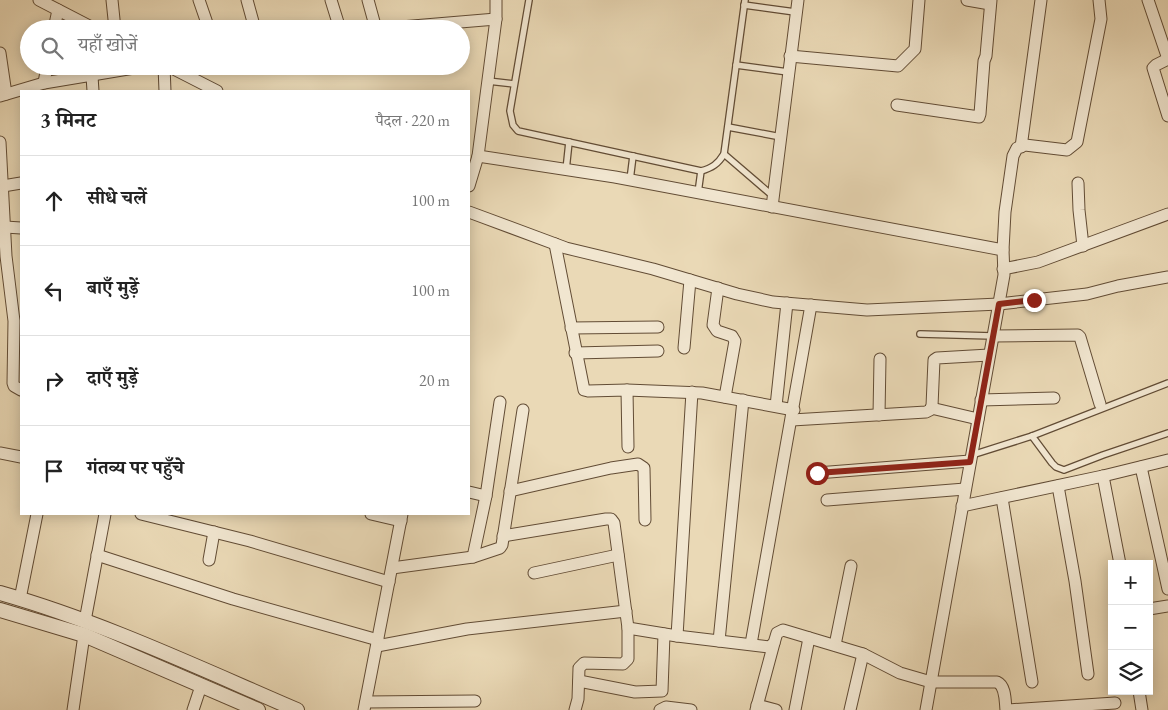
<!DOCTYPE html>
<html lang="hi">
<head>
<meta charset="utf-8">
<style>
  :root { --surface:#fff; --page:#f2f2f2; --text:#222; --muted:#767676; --line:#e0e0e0 }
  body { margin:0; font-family:"EB Garamond","Noto Serif Devanagari",serif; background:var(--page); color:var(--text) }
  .controls { position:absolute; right:15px; bottom:15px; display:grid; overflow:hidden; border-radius:0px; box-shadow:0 2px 12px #0003 }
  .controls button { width:45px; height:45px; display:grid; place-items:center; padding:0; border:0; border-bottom:1px solid var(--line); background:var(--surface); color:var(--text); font:25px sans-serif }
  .stop { position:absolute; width:15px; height:15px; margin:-11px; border:4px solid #8f2418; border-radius:50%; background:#fff }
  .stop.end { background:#8f2418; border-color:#fff; box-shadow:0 1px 5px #0008 }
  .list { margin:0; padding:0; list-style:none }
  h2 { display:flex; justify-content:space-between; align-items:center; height:65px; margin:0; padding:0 20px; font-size:21px }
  h2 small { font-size:16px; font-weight:400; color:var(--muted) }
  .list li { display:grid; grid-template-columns:32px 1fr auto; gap:15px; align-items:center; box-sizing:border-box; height:90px; padding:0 20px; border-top:1px solid var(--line) }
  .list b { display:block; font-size:19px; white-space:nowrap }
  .list em { font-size:16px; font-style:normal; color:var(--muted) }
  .icon { flex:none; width:28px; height:28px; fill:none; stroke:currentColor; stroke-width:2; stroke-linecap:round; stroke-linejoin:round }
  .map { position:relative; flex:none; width:1168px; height:710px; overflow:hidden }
  .search { position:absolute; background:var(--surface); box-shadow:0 2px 12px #0003; left:20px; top:20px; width:450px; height:55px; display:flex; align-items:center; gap:12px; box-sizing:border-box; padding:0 18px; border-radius:28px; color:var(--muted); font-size:19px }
  .panel { position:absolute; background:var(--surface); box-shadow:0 2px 12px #0003; left:20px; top:90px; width:450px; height:425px; border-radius:0px }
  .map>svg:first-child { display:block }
</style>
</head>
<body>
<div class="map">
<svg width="1168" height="710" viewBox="0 0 1168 710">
  <rect width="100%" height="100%" fill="#ead9b6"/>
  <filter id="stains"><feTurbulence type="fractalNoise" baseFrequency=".004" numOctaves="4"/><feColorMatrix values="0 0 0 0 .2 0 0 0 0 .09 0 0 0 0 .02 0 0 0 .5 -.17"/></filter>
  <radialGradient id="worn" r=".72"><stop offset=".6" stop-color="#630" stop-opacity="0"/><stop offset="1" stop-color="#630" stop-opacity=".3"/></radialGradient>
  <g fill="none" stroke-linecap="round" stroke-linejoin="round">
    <defs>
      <g id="service">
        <path d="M529,0L510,111L513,125L518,131L701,171C712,168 718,164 724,154L745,0"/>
        <polyline points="744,5 795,12"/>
        <polyline points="736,65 788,72"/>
        <polyline points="488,81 514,84"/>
        <polyline points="728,127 781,137"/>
        <polyline points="724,154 774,197"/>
        <polyline points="566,170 569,142"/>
        <polyline points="630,180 633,156"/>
        <polyline points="698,193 701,171"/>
        <polyline points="920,334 993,336"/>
        <polyline points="1032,436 1052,463 1056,467 1064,470 1103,455 1168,433"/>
        <polyline points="972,455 1032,436 1168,383"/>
      </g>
      <g id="minor">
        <polyline points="39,0 95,29"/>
        <polyline points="112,0 115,29"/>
        <polyline points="199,0 209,29"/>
        <polyline points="247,0 255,29"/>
        <polyline points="331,0 340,29"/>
        <polyline points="368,0 376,29"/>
        <polyline points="967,0 990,4"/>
        <polyline points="1148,0 1168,59"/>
        <polyline points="54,29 58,10"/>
        <polyline points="377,29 496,19"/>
        <polyline points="0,53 6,94"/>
        <polyline points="790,56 898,66 915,49 919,0"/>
        <polyline points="1168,59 1156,65 1153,68 1168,116"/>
        <polyline points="164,66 165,91"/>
        <polyline points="168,66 217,91"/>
        <polyline points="92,76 93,91"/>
        <polyline points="44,83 47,66"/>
        <polyline points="0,96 44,83 146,66"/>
        <polyline points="897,105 979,117 980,114 984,61 986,56 991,0"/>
        <polyline points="0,142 6,256 14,321 13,383 14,386 21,390"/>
        <polyline points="1021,147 1041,0"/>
        <polyline points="478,156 615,177 1003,250 1004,275 926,710"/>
        <polyline points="1078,183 1079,210 1083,246"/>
        <polyline points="3,186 21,183"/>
        <polyline points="469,186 478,156 496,19 496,0"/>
        <polyline points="772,207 798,0"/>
        <polyline points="469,212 566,248 653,269 737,294 773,302 867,310 999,304 1087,294 1118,286 1168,277"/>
        <polyline points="5,227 21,228"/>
        <polyline points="555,244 584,390 588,391 627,390 702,393 794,410"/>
        <polyline points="1003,250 1005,212 1013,156 1017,148 1025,145 1067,150 1077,142 1101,19 1099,0"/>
        <polyline points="1003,269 1038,262 1168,214"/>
        <polyline points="718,288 713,325 717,331 732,336 735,341 725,397"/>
        <polyline points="571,328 658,327"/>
        <polyline points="993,336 1078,335 1080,337 1100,404"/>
        <polyline points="684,348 690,280"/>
        <polyline points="575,353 658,351"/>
        <polyline points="627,390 628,447"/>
        <polyline points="981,400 1054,398"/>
        <polyline points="776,406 787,303"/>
        <polyline points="931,408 978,419"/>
        <polyline points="879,415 880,359"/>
        <polyline points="792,420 926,412 930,410 932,406 934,360 937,358 989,355"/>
        <polyline points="0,453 21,457"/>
        <polyline points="1141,467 1168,589"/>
        <polyline points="817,473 970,461"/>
        <polyline points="1103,476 1120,564"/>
        <polyline points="1058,486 1075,581 1088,674"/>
        <polyline points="510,491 611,468 638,464 644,468 645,520"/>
        <polyline points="469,492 486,496"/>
        <polyline points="1002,498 1032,682"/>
        <polyline points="827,500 965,489"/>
        <polyline points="962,506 1103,476 1168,460"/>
        <polyline points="141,514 250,541 389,582"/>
        <polyline points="371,514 401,521"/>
        <polyline points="503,536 606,519 611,519 614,523 628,628 628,659 623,664 584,663 579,668 578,699 575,710"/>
        <polyline points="97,555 233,599 378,640"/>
        <polyline points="473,557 486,496 500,402"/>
        <polyline points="209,560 214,532"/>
        <polyline points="392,568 473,557 500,548 502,545 523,410"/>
        <polyline points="534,573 618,555"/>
        <polyline points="20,599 37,514"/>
        <polyline points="1149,609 1168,606"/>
        <polyline points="85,621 105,514"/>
        <path d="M628,628L677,636L769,647L774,643L777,633L783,630L863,654L900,673L931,682H997C1006,686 1005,701 1006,710"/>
        <polyline points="677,636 692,392"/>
        <polyline points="719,641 743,400"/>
        <polyline points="751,644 811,305"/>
        <polyline points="835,645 851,566"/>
        <polyline points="377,646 467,629 626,611"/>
        <polyline points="579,681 635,692 662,691 664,634"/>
        <polyline points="1139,691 1142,710"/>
        <polyline points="366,702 475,701"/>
        <polyline points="757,705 776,710"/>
        <polyline points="73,710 84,635"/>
        <polyline points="193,710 201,686"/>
        <polyline points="364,710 402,514"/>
        <polyline points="660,710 666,707 691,710"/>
        <polyline points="756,710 774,643"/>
        <polyline points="795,710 809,638"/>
        <polyline points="850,710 863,654"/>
        <polyline points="1008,710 1115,703"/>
      </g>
      <g id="tertiary">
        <path d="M0,593C102,622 199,668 297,710"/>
        <polyline points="0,610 84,635 258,710"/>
      </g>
    </defs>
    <!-- service casing -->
    <use href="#service" stroke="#624c35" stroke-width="8"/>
    <!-- minor casing -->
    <use href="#minor" stroke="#624c35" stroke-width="13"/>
    <!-- tertiary casing -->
    <use href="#tertiary" stroke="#624c35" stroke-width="16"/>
    <!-- service -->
    <use href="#service" stroke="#f1e6d0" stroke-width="5.5"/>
    <!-- minor -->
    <use href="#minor" stroke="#f1e6d0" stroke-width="11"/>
    <!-- tertiary -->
    <use href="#tertiary" stroke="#f1e6d0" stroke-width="14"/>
  </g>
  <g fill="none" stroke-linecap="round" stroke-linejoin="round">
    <!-- route -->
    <polyline stroke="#8f2418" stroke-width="6" points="817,473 970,462 999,304 1034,300"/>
  </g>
  <rect width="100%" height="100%" filter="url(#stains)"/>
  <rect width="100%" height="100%" fill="url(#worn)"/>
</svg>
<div class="controls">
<button>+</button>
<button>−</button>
<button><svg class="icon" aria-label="layers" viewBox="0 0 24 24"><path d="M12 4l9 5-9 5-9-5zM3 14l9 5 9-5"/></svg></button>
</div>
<div class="stop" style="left:817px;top:473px"></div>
<div class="stop end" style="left:1034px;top:300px"></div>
<div class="search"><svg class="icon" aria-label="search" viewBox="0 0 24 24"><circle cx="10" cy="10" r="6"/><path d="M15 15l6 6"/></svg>यहाँ खोजें</div>
<section class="panel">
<h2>3 मिनट<small>पैदल · 220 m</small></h2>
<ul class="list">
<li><svg class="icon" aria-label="ahead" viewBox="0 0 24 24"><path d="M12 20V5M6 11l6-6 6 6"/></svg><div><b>सीधे चलें</b></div><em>100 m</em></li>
<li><svg class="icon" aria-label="left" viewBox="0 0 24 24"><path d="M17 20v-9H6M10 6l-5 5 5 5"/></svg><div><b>बाएँ मुड़ें</b></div><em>100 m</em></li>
<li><svg class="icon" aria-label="right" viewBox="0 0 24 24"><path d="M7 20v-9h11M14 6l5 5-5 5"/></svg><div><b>दाएँ मुड़ें</b></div><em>20 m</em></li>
<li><svg class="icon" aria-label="arrive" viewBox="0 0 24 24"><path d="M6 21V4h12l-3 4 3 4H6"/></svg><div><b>गंतव्य पर पहुँचे</b></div></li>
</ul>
</section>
</div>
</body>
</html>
